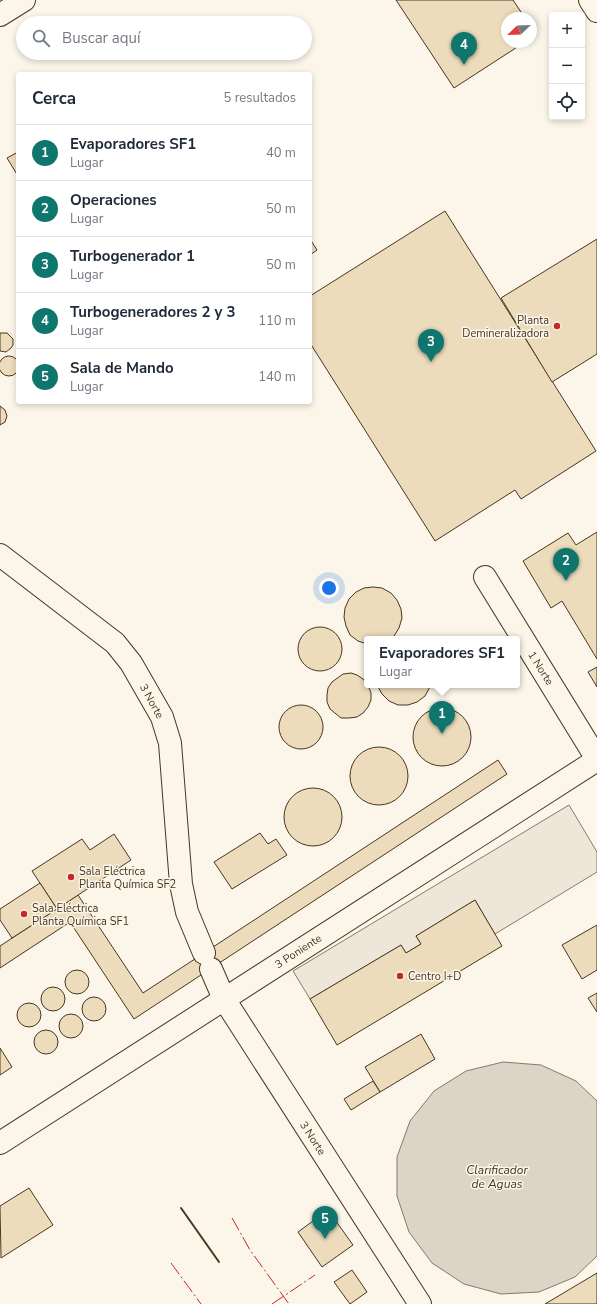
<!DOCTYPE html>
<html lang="es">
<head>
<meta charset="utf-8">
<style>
  :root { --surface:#fff; --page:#f2f2f3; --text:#1f2937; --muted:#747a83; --line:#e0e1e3; --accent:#0f766e }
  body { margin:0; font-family:"Nunito Sans",sans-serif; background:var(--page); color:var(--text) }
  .controls { position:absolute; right:12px; top:12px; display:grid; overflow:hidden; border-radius:4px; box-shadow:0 2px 6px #0003 }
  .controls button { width:36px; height:36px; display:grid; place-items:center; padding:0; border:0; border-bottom:1px solid var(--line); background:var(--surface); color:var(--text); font:20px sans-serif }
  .compass { position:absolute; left:501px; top:12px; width:36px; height:36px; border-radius:50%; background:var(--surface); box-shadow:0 2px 6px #0003; rotate:247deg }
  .you { position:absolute; left:329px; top:588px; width:14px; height:14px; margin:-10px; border:3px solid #fff; border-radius:50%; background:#1a73e8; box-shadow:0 0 0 6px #1a73e833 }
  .badge { display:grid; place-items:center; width:26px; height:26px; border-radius:50%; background:var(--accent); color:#fff; font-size:13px; font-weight:700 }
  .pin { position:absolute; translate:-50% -33px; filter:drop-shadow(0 1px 2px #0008) }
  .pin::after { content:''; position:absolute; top:21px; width:14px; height:12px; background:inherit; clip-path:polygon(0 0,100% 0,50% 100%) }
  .popup { position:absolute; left:364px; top:636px; width:156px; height:52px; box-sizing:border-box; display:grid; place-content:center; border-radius:4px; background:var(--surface); filter:drop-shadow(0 1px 3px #0005); font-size:13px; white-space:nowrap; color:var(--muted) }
  .popup b { font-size:15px; color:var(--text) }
  .popup::after { content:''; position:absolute; left:50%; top:100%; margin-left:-8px; border:8px solid transparent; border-top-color:var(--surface) }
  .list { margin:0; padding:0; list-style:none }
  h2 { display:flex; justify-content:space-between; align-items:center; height:52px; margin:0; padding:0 16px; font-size:17px }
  h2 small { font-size:13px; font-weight:400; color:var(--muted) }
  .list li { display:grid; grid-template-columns:26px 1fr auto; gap:12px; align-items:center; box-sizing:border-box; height:56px; padding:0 16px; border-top:1px solid var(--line) }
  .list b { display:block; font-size:15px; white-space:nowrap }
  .list p { margin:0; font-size:13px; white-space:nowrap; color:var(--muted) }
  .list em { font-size:13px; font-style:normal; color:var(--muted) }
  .icon { flex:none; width:22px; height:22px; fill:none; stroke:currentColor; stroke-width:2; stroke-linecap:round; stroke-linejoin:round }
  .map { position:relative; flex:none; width:597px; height:1304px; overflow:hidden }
  .search { position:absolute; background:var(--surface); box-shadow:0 2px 6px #0003; left:16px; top:16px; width:296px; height:44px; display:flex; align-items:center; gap:10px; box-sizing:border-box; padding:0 14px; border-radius:22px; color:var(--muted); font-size:15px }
  .panel { position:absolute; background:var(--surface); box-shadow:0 2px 6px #0003; left:16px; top:72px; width:296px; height:332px; border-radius:4px }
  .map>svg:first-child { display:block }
</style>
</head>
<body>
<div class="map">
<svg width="597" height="1304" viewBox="0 0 597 1304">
  <rect width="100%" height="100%" fill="#fbf6e9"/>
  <!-- green -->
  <polygon fill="#ede6d9" stroke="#887966" points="569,805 597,852 597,872 495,934 475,900 416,936 421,944 406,953 401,945 310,999 293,971"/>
  <!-- water -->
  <polygon fill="#dcd4c6" stroke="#887966" points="503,1062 541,1065 576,1081 597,1101 597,1256 575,1277 539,1292 501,1294 464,1284 432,1263 409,1232 397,1196 397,1157 410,1121 434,1091 466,1071"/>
  <!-- building -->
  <g fill="#ecdcbc" stroke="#4a3520">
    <polygon points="396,0 513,0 525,18 507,18 507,42 525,42 454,88"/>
    <polygon points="18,152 18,176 7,158"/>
    <polygon points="445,211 596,451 521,499 515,490 435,541 310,343 310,296"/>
    <polygon points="310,239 317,250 310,255"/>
    <polygon points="597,239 597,354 552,382 501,298"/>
    <polygon points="0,333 7,333 13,339 13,345 11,348 6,352 0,351"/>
    <circle cx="9" cy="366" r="10"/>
    <polygon points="0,406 5,410 7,416 5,422 0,425"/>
    <polygon points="597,532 597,659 562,601 551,608 523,561 568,533 576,545"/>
    <polygon points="373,587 382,588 391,593 397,600 401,609 402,618 399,628 394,636 390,639 367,639 367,644 358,641 350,635 346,626 344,617 345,608 349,599 356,592 364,588"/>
    <circle cx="320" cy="649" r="22"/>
    <polygon points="597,667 597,687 588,672"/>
    <polygon points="351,673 357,675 363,679 368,685 371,693 371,700 368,707 363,713 357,717 349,718 341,718 330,709 327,702 327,695 328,688 332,682 343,674"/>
    <polygon points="377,685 431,685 425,696 417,702 408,705 398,705 389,701 382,694"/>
    <circle cx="301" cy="727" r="22"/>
    <circle cx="442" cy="737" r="29"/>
    <circle cx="379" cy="776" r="29"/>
    <polygon points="498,760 507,774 134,1019 70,922 0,968 0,946 78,895 143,993"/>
    <circle cx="313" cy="817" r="29"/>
    <polygon points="260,833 268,844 276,839 287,855 232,889 214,862"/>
    <polygon points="114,834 131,860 57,909 32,871 82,839 90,850"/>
    <polygon points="40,883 57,909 12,938 0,920 0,909"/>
    <polygon points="475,900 502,946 337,1045 310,999 401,945 406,953 421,944 416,936"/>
    <polygon points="597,925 597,970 582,979 562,945"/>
    <circle cx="77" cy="982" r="12"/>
    <circle cx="53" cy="999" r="12"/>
    <polygon points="597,993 597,1012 588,998"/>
    <circle cx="94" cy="1009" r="12"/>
    <circle cx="29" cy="1015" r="12"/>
    <circle cx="71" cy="1026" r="12"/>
    <circle cx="46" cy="1042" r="12"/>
    <polygon points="421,1034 435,1059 380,1092 365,1067"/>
    <polygon points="0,1048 12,1067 0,1075"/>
    <polygon points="373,1081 380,1092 351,1110 344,1099"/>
    <polygon points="29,1188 53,1225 1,1258 0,1206"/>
    <polygon points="328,1210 353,1245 322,1267 298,1232"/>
    <polygon points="352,1270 367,1292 350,1304 334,1282"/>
    <polygon points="597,1273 597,1304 545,1304"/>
  </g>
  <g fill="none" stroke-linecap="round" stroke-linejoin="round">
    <defs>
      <g id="minor">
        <polyline points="590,0 597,11"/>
        <polyline points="0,15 24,0"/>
        <polyline points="0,555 115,643 131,663 162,717 170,743 181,884 187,912 204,953"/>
        <polyline points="485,577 597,759"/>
        <polyline points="211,969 224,999 420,1304"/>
        <polyline points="0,1143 597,760"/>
      </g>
    </defs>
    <!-- minor casing -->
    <use href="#minor" stroke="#4a3520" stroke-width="24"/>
    <!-- minor -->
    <use href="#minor" stroke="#fbf6e9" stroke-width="22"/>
    <!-- wall -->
    <polyline stroke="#4a3520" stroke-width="2" points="181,1208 219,1262"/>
    <!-- power -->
    <g stroke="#c62828" stroke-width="1" stroke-dasharray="14 3 2 3" stroke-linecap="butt">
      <polyline points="232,1218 250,1250 289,1304"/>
      <polyline points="171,1263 201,1304"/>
      <polyline points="272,1304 315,1275"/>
    </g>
  </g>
  <!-- markers -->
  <g fill="#c62828" stroke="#fbf6e9" stroke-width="1.5">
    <circle cx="557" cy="326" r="4"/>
    <circle cx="71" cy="877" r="4"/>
    <circle cx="24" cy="914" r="4"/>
    <circle cx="400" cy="976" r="4"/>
  </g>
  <g text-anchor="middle" stroke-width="3" stroke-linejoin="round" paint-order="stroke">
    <!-- poi labels -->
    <g font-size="11" fill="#4a3520" stroke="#fbf6e9" text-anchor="start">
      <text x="549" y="324" text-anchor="end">Planta<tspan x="549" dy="13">Demineralizadora</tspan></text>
      <text x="79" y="875">Sala Eléctrica<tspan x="79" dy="13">Planta Química SF2</tspan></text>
      <text x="32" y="912">Sala Eléctrica<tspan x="32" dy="13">Planta Química SF1</tspan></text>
      <text x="408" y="980">Centro I+D</text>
    </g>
    <!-- street labels -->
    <g font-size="11" fill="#4a3520" stroke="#fbf6e9">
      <text transform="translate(541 668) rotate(58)" y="4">1 Norte</text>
      <text transform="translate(152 701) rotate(61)" y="4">3 Norte</text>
      <text transform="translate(298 951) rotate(-33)" y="4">3 Poniente</text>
      <text transform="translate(313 1138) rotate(57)" y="4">3 Norte</text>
    </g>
    <!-- water labels -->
    <g font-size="12" font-style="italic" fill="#4a3520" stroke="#fbf6e9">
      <text x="497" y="1174">Clarificador<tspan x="497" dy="14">de Aguas</tspan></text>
    </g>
  </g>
</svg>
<div class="controls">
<button>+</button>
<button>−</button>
<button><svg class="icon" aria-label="locate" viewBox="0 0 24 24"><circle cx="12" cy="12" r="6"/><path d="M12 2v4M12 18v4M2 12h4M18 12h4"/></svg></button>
</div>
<svg class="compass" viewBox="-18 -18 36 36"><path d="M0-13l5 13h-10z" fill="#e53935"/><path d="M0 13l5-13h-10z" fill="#747a83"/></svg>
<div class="you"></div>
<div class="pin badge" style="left:442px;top:734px">1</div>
<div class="popup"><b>Evaporadores SF1</b>Lugar</div>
<div class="pin badge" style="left:566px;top:581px">2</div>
<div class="pin badge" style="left:431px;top:362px">3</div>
<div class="pin badge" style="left:464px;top:65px">4</div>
<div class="pin badge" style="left:325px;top:1239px">5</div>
<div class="search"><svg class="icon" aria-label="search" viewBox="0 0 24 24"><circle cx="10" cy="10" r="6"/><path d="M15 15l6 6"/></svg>Buscar aquí</div>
<section class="panel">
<h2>Cerca<small>5 resultados</small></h2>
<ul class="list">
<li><span class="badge">1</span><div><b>Evaporadores SF1</b><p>Lugar</p></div><em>40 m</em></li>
<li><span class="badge">2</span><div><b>Operaciones</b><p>Lugar</p></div><em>50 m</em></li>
<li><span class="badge">3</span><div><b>Turbogenerador 1</b><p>Lugar</p></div><em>50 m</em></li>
<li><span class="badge">4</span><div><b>Turbogeneradores 2 y 3</b><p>Lugar</p></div><em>110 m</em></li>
<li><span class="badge">5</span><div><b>Sala de Mando</b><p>Lugar</p></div><em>140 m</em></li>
</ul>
</section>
</div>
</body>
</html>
